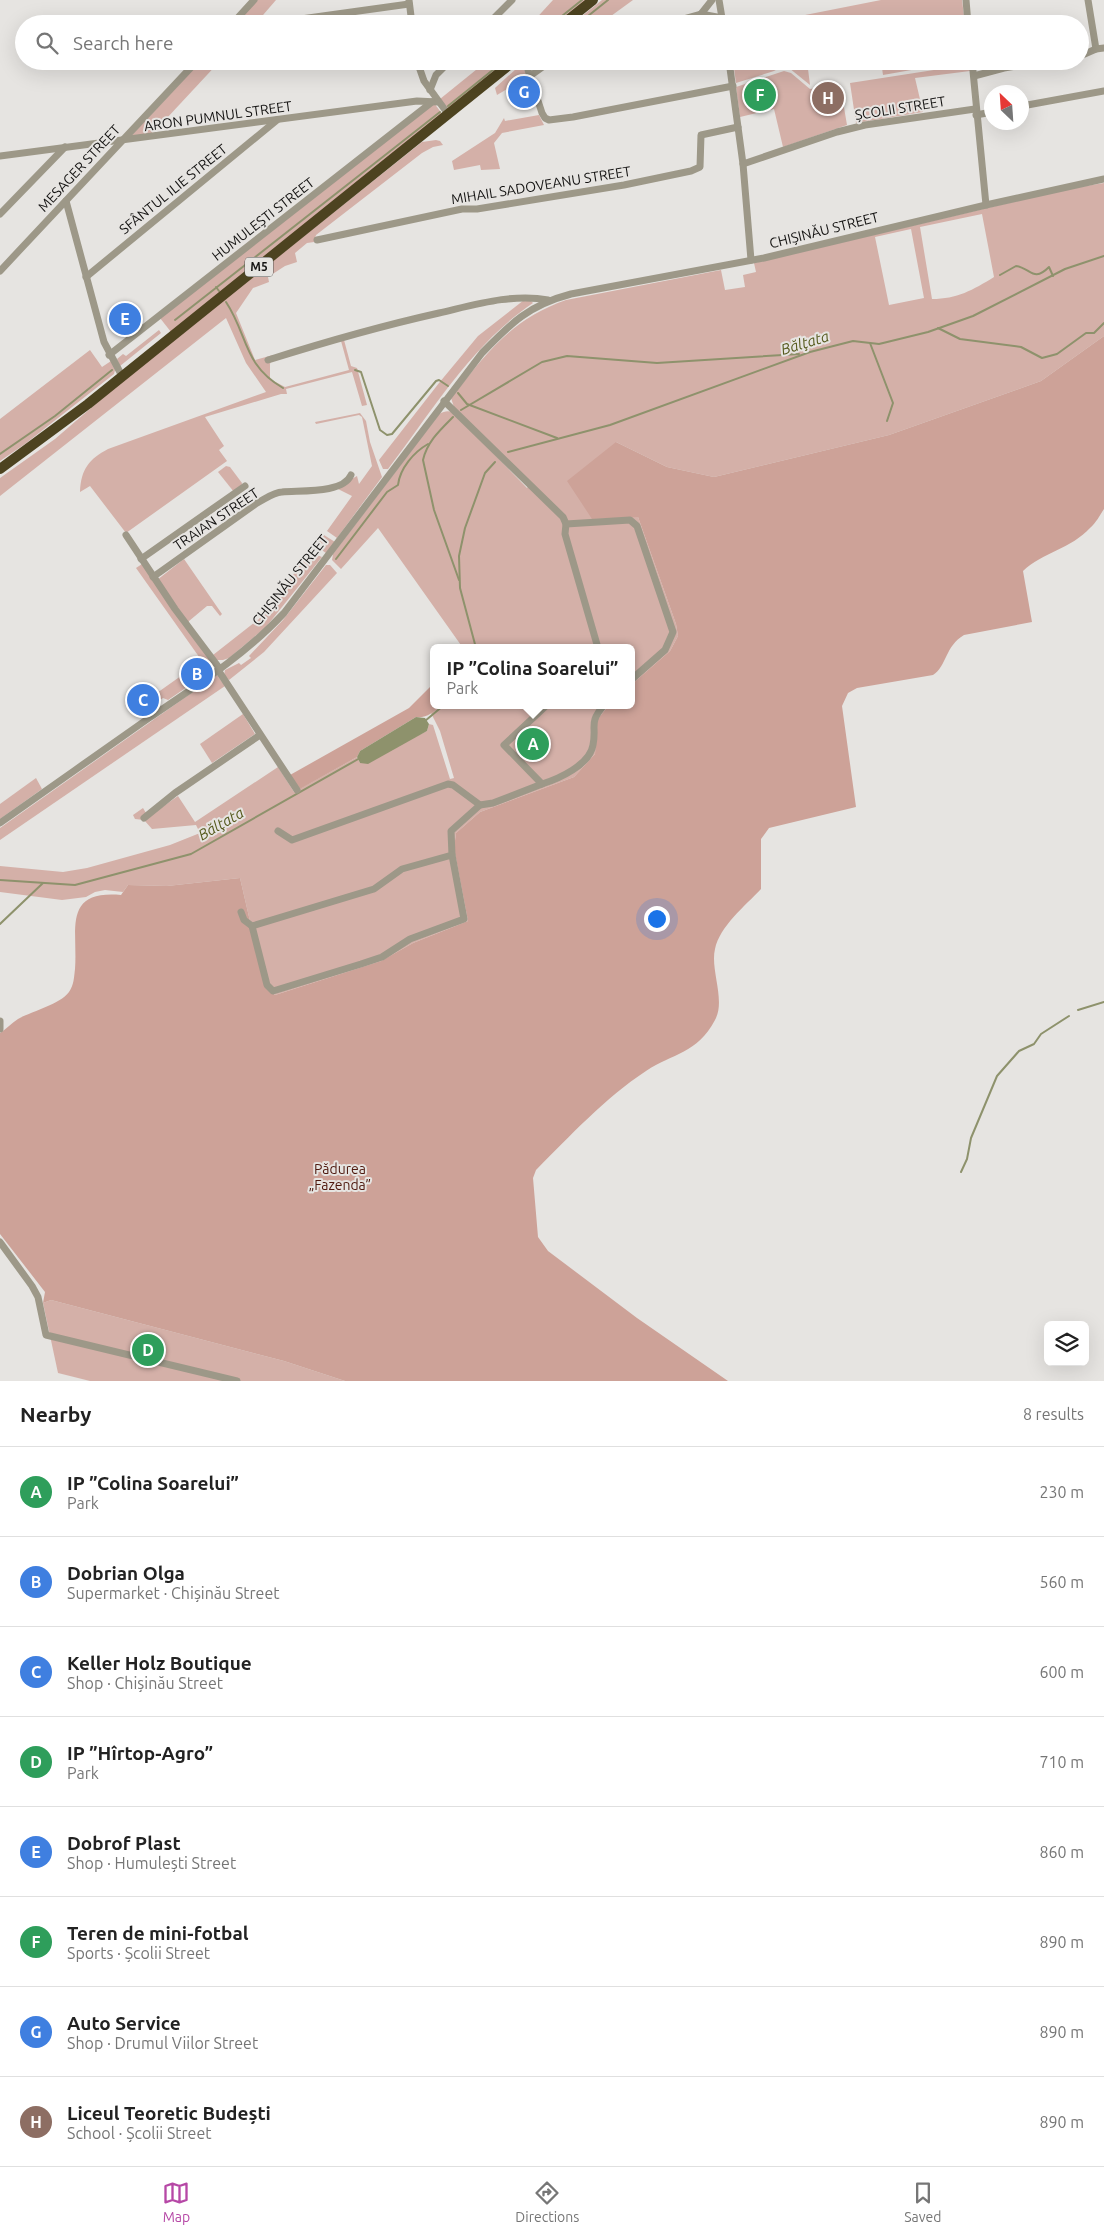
<!DOCTYPE html>
<html lang="en">
<head>
<meta charset="utf-8">
<style>
  :root { --surface:#fff; --page:#f2f2f2; --text:#222; --muted:#767676; --line:#e0e0e0; --accent:#b648a6 }
  body { margin:0; font-family:Ubuntu,sans-serif; background:var(--page); color:var(--text) }
  .controls { position:absolute; right:15px; bottom:15px; display:grid; overflow:hidden; border-radius:8px; box-shadow:0 5px 20px #0002 }
  .controls button { width:45px; height:45px; display:grid; place-items:center; padding:0; border:0; border-bottom:1px solid var(--line); background:var(--surface); color:var(--text); font:25px sans-serif }
  .compass { position:absolute; left:984px; top:85px; width:45px; height:45px; border-radius:50%; background:var(--surface); box-shadow:0 5px 20px #0002; rotate:335deg }
  .you { position:absolute; left:656px; top:918px; width:18px; height:18px; margin:-12px; border:4px solid #fff; border-radius:50%; background:#1a73e8; box-shadow:0 0 0 8px #1a73e833 }
  .badge { display:grid; place-items:center; width:32px; height:32px; border-radius:50%; background:var(--accent); color:#fff; font-size:16px; font-weight:700 }
  .pin { position:absolute; translate:-50% -50%; border:2px solid #fff; box-shadow:0 1px 5px #0006 }
  .popup { position:absolute; left:430px; top:644px; width:205px; height:65px; box-sizing:border-box; display:grid; place-content:center; border-radius:8px; background:var(--surface); filter:drop-shadow(0 1px 4px #0005); font-size:16px; white-space:nowrap; color:var(--muted) }
  .popup b { font-size:19px; color:var(--text) }
  .popup::after { content:''; position:absolute; left:50%; top:100%; margin-left:-10px; border:10px solid transparent; border-top-color:var(--surface) }
  .list { margin:0; padding:0; list-style:none }
  h2 { display:flex; justify-content:space-between; align-items:center; height:65px; margin:0; padding:0 20px; font-size:21px }
  h2 small { font-size:16px; font-weight:400; color:var(--muted) }
  .list li { display:grid; grid-template-columns:32px 1fr auto; gap:15px; align-items:center; box-sizing:border-box; height:90px; padding:0 20px; border-top:1px solid var(--line) }
  .list b { display:block; font-size:19px; white-space:nowrap }
  .list p { margin:0; font-size:16px; white-space:nowrap; color:var(--muted) }
  .list em { font-size:16px; font-style:normal; color:var(--muted) }
  .icon { flex:none; width:28px; height:28px; fill:none; stroke:currentColor; stroke-width:2; stroke-linecap:round; stroke-linejoin:round }
  .map { position:relative; flex:none; width:1104px; height:1381px; overflow:hidden }
  .search { position:absolute; background:var(--surface); box-shadow:0 5px 20px #0002; left:15px; right:15px; top:15px; height:55px; display:flex; align-items:center; gap:12px; box-sizing:border-box; padding:0 18px; border-radius:28px; color:var(--muted); font-size:19px }
  .sheet { height:785px; background:var(--surface) }
  nav { display:flex; justify-content:space-around; align-items:center; box-sizing:border-box; height:70px; border-top:1px solid var(--line); background:var(--surface); font-size:14px; color:var(--muted) }
  nav a { display:grid; justify-items:center; gap:2px }
  nav .on { color:var(--accent) }
  .map>svg:first-child { display:block }
</style>
</head>
<body>
<div class="map">
<svg width="1104" height="1381" viewBox="0 0 1104 1381">
  <rect width="100%" height="100%" fill="#e6e4e1"/>
  <!-- green -->
  <g fill="#d4b0a8" fill-rule="evenodd">
    <polygon points="257,0 276,0 257,22 235,24"/>
    <polygon points="553,0 588,0 558,24 531,24"/>
    <polygon points="602,0 633,0 600,24 572,24"/>
    <polygon points="881,0 962,0 965,24 929,24 928,19 919,16 845,24 760,24"/>
    <polygon points="201,61 220,61 153,133 129,138"/>
    <polygon points="487,61 510,61 449,110 440,99"/>
    <polygon points="733,61 777,61 783,66 774,71 736,83"/>
    <polygon points="791,61 807,61 810,85 789,68 788,65"/>
    <polygon points="881,61 933,61 934,66 883,75"/>
    <polygon points="966,65 970,66 970,71 915,78 923,112 856,123 850,83"/>
    <polygon points="517,68 524,69 527,77 497,95 495,88"/>
    <polygon points="784,71 791,73 810,89 840,84 847,125 783,147 774,109 740,117 736,87"/>
    <polygon points="434,103 443,115 171,332 160,318"/>
    <polygon points="539,115 544,125 502,133 494,143 500,169 481,170 480,165 454,170 452,161 495,133 504,118 505,121"/>
    <path d="M436,140L440,141L443,145L433,147L422,153L316,235L314,242L307,243L295,253L297,262L285,266L268,277L269,282L253,288L236,313L255,360L273,355L270,364V379L285,387L349,370L341,341L344,340L351,366L357,368L367,405L362,406L352,372L286,389L287,394H281L205,417L224,446L219,450L227,461L126,533L90,486L80,492C81,469 89,459 108,449L266,392L246,363L226,318L0,496V478L55,439L120,383L422,142Z"/>
    <path d="M1104,183V336L1041,381L889,435L714,477L667,467L616,442L627,517H638L676,624L678,636L670,651L632,684V648H463L378,528L341,569L332,560L333,554L439,414C447,410 450,410 457,416L527,488L531,483L454,407L451,398C487,353 510,320 566,300L721,270L725,290L745,287L743,275L756,272L754,263L1068,189ZM982,214L994,277C973,290 957,299 932,299L920,227ZM911,229L924,298L889,305L875,237Z"/>
    <path d="M524,300L531,301L533,303C472,344 432,411 388,469H383L379,460L439,383L478,336Z"/>
    <polygon points="159,330 161,333 120,366 117,359 123,354 126,356"/>
    <polygon points="90,350 102,367 111,361 115,370 114,374 25,444 0,461 0,419"/>
    <polygon points="360,413 366,421 370,442 382,477 337,538 327,531 352,496 336,488 357,476 359,484 372,466 362,417 359,415 316,424 315,422"/>
    <polygon points="226,466 230,467 242,483 241,487 234,492 218,472"/>
    <polygon points="324,535 335,542 326,553 316,546"/>
    <polygon points="317,555 322,557 266,627 229,658 223,660 216,660 213,655 259,619 305,559 311,563"/>
    <polygon points="184,559 222,614 220,616 212,606 207,606 189,621 188,624 157,580"/>
    <polygon points="142,564 213,664 212,670 168,700 163,698 144,711 140,705 202,661 136,568"/>
    <polygon points="326,565 330,565 337,573 264,652 229,680 224,675 225,670 239,663 241,665 251,658 249,656 283,620"/>
    <polygon points="217,675 225,686 0,840 0,828"/>
    <polygon points="440,705 609,705 597,720 595,754 574,777 480,812 456,833 454,848 468,921 413,943 381,961 275,995 265,986 240,878 167,886 128,885 123,892 105,890 95,892 86,897 62,900 0,892 0,866 63,872 87,868 170,845 200,833 196,825 152,829 144,820 135,819 133,815 143,808 146,813 144,820 178,796 195,822 278,767 294,792 357,757 360,763 427,731 429,724 433,725 450,779 454,778 440,731 431,713"/>
    <polygon points="243,714 255,734 212,763 200,744"/>
    <polygon points="36,778 42,789 0,819 0,804"/>
    <polygon points="51,1300 284,1361 345,1381 90,1381 58,1373 43,1303"/>
  </g>
  <!-- forest -->
  <g fill="#cda298">
    <path d="M1104,336V509C1100,515 1096,523 1090,528C1072,548 1042,553 1023,571L1032,622L964,635C945,646 947,666 933,675L857,688L848,693L842,706L856,807L769,828L761,839V889C745,906 720,926 715,949C710,970 726,1000 715,1020C697,1054 673,1053 646,1071C605,1098 570,1136 536,1170L533,1178L538,1237L548,1251L637,1318L728,1381H345L284,1361L51,1300L43,1303L45,1292L0,1234V1033C6,1029 12,1023 18,1019C32,1011 59,1005 69,992C74,985 74,977 75,969C78,930 62,890 121,895L128,885L167,886L240,878L265,986L275,995L381,961L413,943L468,921L454,848L456,833L480,812L574,777L595,754L597,720L609,705H632V684L670,651L678,636L676,624L638,517L592,519L567,481L616,442L667,467L714,477L889,435L1041,381Z"/>
    <path d="M434,683V705H440C433,713 427,718 416,717L360,751L357,757L300,789L290,775L409,708Z"/>
  </g>
  <!-- water -->
  <polygon fill="#8e926c" points="416,717 425,718 429,724 427,731 368,764 360,763 357,757 360,751"/>
  <g fill="none" stroke-linecap="round" stroke-linejoin="round">
    <!-- stream -->
    <g stroke="#8e926c" stroke-width="2">
      <polyline points="552,24 582,0"/>
      <polyline points="578,24 608,0"/>
      <polyline points="533,66 535,61"/>
      <polyline points="448,106 504,61"/>
      <path d="M1000,275L1016,266C1031,268 1033,283 1049,267L1053,276"/>
      <polyline points="216,287 219,291"/>
      <path d="M226,302C248,335 243,365 283,388"/>
      <polyline points="175,320 440,112"/>
      <polyline points="938,328 960,339 1021,347 1042,358 1057,354 1086,333 1094,333 1104,323"/>
      <polyline points="870,343 893,403 887,421"/>
      <polyline points="355,370 361,372 380,430 387,435 392,434 436,381 439,380 448,386"/>
      <polyline points="458,393 467,404 557,438"/>
      <polyline points="461,410 542,362 567,356 657,363 799,354"/>
      <path d="M453,417C440,430 427,442 423,460L434,510L459,580"/>
      <polyline points="508,452 610,425 810,352 853,341 879,344 928,332 973,316 1065,269 1104,256"/>
      <polyline points="0,454 55,416 112,370"/>
      <path d="M336,559L387,492L398,485C400,468 414,452 428,444"/>
      <polyline points="476,648 460,588 459,556 465,528 485,473 495,462"/>
      <polyline points="425,721 444,705"/>
      <polyline points="0,880 75,885 191,854 360,758"/>
      <polyline points="0,924 43,883"/>
      <polyline points="1078,1010 1104,1002"/>
      <polyline points="961,1172 967,1159 971,1138 997,1076 1019,1051 1034,1044 1041,1034 1069,1016"/>
    </g>
    <!-- minor -->
    <g stroke="#9d9888" stroke-width="7">
      <polyline points="409,0 412,24"/>
      <polyline points="719,0 723,24"/>
      <polyline points="966,0 968,24"/>
      <polyline points="1088,0 1096,49"/>
      <polyline points="701,14 722,18"/>
      <polyline points="232,24 254,0"/>
      <polyline points="265,24 409,4"/>
      <polyline points="488,24 512,0"/>
      <polyline points="665,24 701,14 712,0"/>
      <polyline points="1080,56 1096,49 1104,48"/>
      <polyline points="417,61 424,81 448,114"/>
      <polyline points="525,61 542,113 545,118 549,120 573,117 733,86"/>
      <polyline points="729,61 743,164 751,260"/>
      <polyline points="972,61 986,205"/>
      <polyline points="530,76 551,61"/>
      <polyline points="974,76 1004,68 1047,61"/>
      <polyline points="430,90 436,75 450,61"/>
      <polyline points="1022,106 1104,91"/>
      <polyline points="976,115 992,112"/>
      <polyline points="0,156 417,101 438,102"/>
      <polyline points="743,164 837,132 865,125 975,109"/>
      <polyline points="66,201 104,342 122,376"/>
      <polyline points="0,214 65,147"/>
      <polyline points="317,240 462,209 477,209 624,185 691,171 700,167 701,135 738,127"/>
      <polyline points="0,271 197,61"/>
      <polyline points="86,277 277,120"/>
      <polyline points="109,355 432,102"/>
      <path d="M268,360C325,342 381,326 439,313C474,305 513,293 548,300"/>
      <polyline points="444,401 563,517 566,524 565,534 598,648"/>
      <polyline points="566,524 630,520 637,526 673,632 665,650 632,679"/>
      <polyline points="126,535 175,609 220,669"/>
      <polyline points="141,559 245,486"/>
      <path d="M153,577L257,503C265,499 274,492 282,492C299,490 343,494 351,475"/>
      <polyline points="218,670 297,790"/>
      <path d="M542,784C558,779 590,765 593,745C597,725 588,724 604,705"/>
      <polyline points="144,818 175,793 260,735"/>
      <path d="M0,823C50,788 99,753 149,718C196,686 245,655 284,613L482,353C511,323 529,305 571,294L764,258L986,205L1104,179"/>
      <polyline points="278,831 292,840 448,784 453,785 480,805"/>
      <polyline points="241,912 244,920 252,926 374,889 402,869 452,855 451,831 480,805 493,803 542,784 504,745 547,705"/>
      <polyline points="252,926 267,985 273,991 361,964 382,957 410,939 464,919 452,855"/>
      <polyline points="0,1021 0,1029"/>
      <polyline points="0,1242 32,1286 38,1297 46,1335 237,1381"/>
    </g>
    <!-- highway -->
    <g stroke="#4d4320" stroke-width="10">
      <polyline points="563,24 593,0"/>
      <polyline points="0,469 88,404 514,61"/>
    </g>
  </g>
  <g text-anchor="middle" stroke-width="4" stroke-linejoin="round" paint-order="stroke">
    <!-- shield labels -->
    <rect fill="#e6e4e1" stroke="#535250" stroke-width="1" x="245" y="257.5" width="28" height="19" rx="4"/>
    <g font-size="12" font-weight="bold" fill="#141312">
      <text x="259" y="271">M5</text>
    </g>
    <!-- street labels -->
    <g font-size="14" fill="#141312" stroke="#e6e4e1">
      <text transform="translate(900 108) rotate(-9)" y="5">ȘCOLII STREET</text>
      <text transform="translate(218 116) rotate(-8)" y="5">ARON PUMNUL STREET</text>
      <text transform="translate(79 168) rotate(-47)" y="5">MESAGER STREET</text>
      <text transform="translate(541 185) rotate(-9)" y="5">MIHAIL SADOVEANU STREET</text>
      <text transform="translate(173 189) rotate(-39)" y="5">SFÂNTUL ILIE STREET</text>
      <text transform="translate(263 219) rotate(-38)" y="5">HUMULEȘTI STREET</text>
      <text transform="translate(824 230) rotate(-14)" y="5">CHIȘINĂU STREET</text>
      <text transform="translate(216 519) rotate(-34)" y="5">TRAIAN STREET</text>
      <text transform="translate(290 580) rotate(-51)" y="5">CHIȘINĂU STREET</text>
    </g>
    <!-- park labels -->
    <g font-size="14" fill="#4e180e" stroke="#e6e4e1">
      <text x="340" y="1174">Pădurea<tspan x="340" dy="16">„Fazenda”</tspan></text>
    </g>
    <!-- water labels -->
    <g font-size="15" font-style="italic" fill="#565a1d" stroke="#e6e4e1">
      <text transform="translate(805 343) rotate(-17)" y="5">Bălţata</text>
      <text transform="translate(221 824) rotate(-30)" y="5">Bălţata</text>
    </g>
  </g>
</svg>
<div class="controls">
<button><svg class="icon" aria-label="layers" viewBox="0 0 24 24"><path d="M12 4l9 5-9 5-9-5zM3 14l9 5 9-5"/></svg></button>
</div>
<svg class="compass" viewBox="-18 -18 36 36"><path d="M0-13l5 13h-10z" fill="#e53935"/><path d="M0 13l5-13h-10z" fill="#767676"/></svg>
<div class="you"></div>
<div class="pin badge" style="left:533px;top:744px;background:#2e9e5b">A</div>
<div class="popup"><b>IP ”Colina Soarelui”</b>Park</div>
<div class="pin badge" style="left:197px;top:674px;background:#3f7fe0">B</div>
<div class="pin badge" style="left:143px;top:700px;background:#3f7fe0">C</div>
<div class="pin badge" style="left:148px;top:1350px;background:#2e9e5b">D</div>
<div class="pin badge" style="left:125px;top:319px;background:#3f7fe0">E</div>
<div class="pin badge" style="left:760px;top:95px;background:#2e9e5b">F</div>
<div class="pin badge" style="left:524px;top:92px;background:#3f7fe0">G</div>
<div class="pin badge" style="left:828px;top:98px;background:#8d6e63">H</div>
<div class="search"><svg class="icon" aria-label="search" viewBox="0 0 24 24"><circle cx="10" cy="10" r="6"/><path d="M15 15l6 6"/></svg>Search here</div>
</div>
<section class="sheet">
<h2>Nearby<small>8 results</small></h2>
<ul class="list">
<li><span class="badge" style="background:#2e9e5b">A</span><div><b>IP ”Colina Soarelui”</b><p>Park</p></div><em>230 m</em></li>
<li><span class="badge" style="background:#3f7fe0">B</span><div><b>Dobrian Olga</b><p>Supermarket · Chișinău Street</p></div><em>560 m</em></li>
<li><span class="badge" style="background:#3f7fe0">C</span><div><b>Keller Holz Boutique</b><p>Shop · Chișinău Street</p></div><em>600 m</em></li>
<li><span class="badge" style="background:#2e9e5b">D</span><div><b>IP ”Hîrtop-Agro”</b><p>Park</p></div><em>710 m</em></li>
<li><span class="badge" style="background:#3f7fe0">E</span><div><b>Dobrof Plast</b><p>Shop · Humulești Street</p></div><em>860 m</em></li>
<li><span class="badge" style="background:#2e9e5b">F</span><div><b>Teren de mini-fotbal</b><p>Sports · Școlii Street</p></div><em>890 m</em></li>
<li><span class="badge" style="background:#3f7fe0">G</span><div><b>Auto Service</b><p>Shop · Drumul Viilor Street</p></div><em>890 m</em></li>
<li><span class="badge" style="background:#8d6e63">H</span><div><b>Liceul Teoretic Budești</b><p>School · Școlii Street</p></div><em>890 m</em></li>
</ul>
</section>
<nav>
<a class="on"><svg class="icon" aria-label="map" viewBox="0 0 24 24"><path d="M3 6l6-2 6 2 6-2v14l-6 2-6-2-6 2zM9 4v14M15 6v14"/></svg>Map</a>
<a><svg class="icon" aria-label="directions" viewBox="0 0 24 24"><path d="M12 3l9 9-9 9-9-9zM9 14v-3h6M13 9l2 2-2 2"/></svg>Directions</a>
<a><svg class="icon" aria-label="saved" viewBox="0 0 24 24"><path d="M7 4h10v16l-5-4-5 4z"/></svg>Saved</a>
</nav>
</body>
</html>
